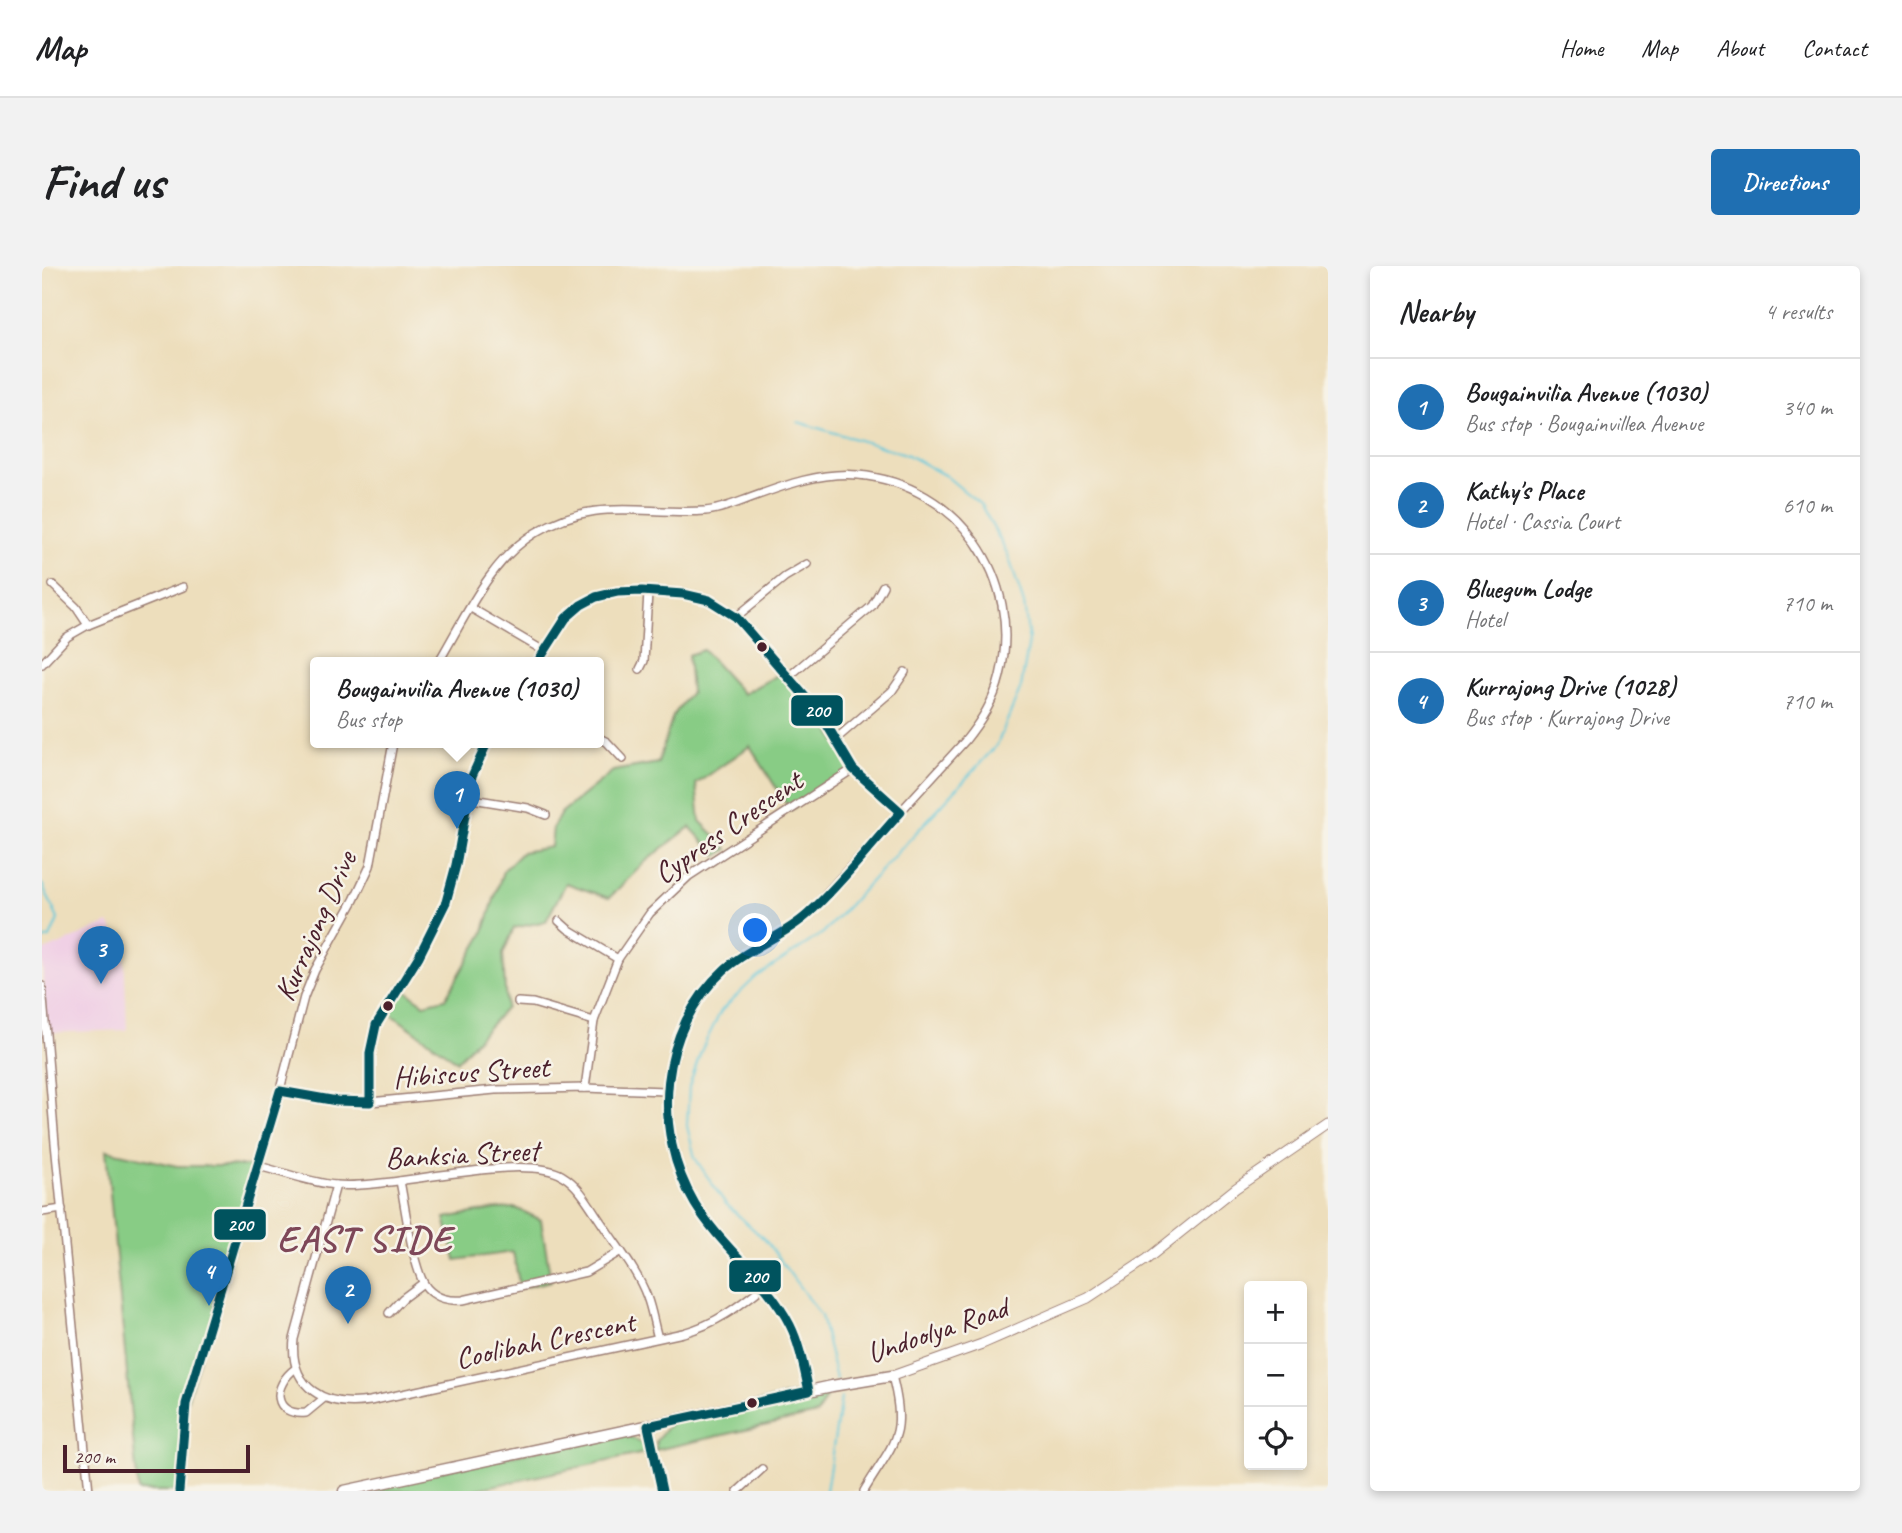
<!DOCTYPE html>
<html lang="en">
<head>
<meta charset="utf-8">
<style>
  :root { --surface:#fff; --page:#f2f2f2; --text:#202124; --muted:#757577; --line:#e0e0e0; --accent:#1f6fb2 }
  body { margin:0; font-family:Caveat,sans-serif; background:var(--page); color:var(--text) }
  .controls { position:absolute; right:21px; bottom:21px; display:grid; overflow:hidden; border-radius:7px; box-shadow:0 4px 10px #0003 }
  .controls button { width:63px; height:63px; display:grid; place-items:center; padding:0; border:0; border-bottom:2px solid var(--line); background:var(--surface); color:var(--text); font:35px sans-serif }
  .scale { position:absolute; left:21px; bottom:18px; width:187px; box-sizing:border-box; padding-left:7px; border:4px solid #4a1f2b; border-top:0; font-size:19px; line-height:24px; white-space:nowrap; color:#4a1f2b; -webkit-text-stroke:5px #f7f3e8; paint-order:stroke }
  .you { position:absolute; left:714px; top:665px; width:24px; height:24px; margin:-18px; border:5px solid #fff; border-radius:50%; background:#1a73e8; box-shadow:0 0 0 10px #1a73e833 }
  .badge { display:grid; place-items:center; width:46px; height:46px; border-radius:50%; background:var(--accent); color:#fff; font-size:23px; font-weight:700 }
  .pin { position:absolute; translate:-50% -58px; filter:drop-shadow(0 2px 4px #0008) }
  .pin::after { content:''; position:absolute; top:37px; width:24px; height:21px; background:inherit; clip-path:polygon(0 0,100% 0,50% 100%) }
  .popup { position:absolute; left:268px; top:391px; width:294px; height:91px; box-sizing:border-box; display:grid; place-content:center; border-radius:7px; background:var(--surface); filter:drop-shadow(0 2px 5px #0005); font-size:23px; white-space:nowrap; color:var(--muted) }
  .popup b { font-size:26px; color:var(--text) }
  .popup::after { content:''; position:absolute; left:50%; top:100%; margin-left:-14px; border:14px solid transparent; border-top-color:var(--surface) }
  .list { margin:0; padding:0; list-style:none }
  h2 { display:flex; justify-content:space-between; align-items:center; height:91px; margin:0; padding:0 28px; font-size:30px }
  h2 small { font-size:23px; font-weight:400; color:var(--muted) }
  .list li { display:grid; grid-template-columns:46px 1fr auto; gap:21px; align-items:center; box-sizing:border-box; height:98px; padding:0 28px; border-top:2px solid var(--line) }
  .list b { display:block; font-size:26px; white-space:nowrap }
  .list p { margin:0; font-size:23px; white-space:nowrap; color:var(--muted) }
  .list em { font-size:23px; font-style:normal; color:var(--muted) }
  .icon { flex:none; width:38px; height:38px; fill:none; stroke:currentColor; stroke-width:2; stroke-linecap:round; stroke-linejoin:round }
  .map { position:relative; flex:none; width:1286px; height:1225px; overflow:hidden; border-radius:7px }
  header { display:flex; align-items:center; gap:42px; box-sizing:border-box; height:98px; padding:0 35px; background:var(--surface); border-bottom:2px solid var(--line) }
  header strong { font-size:33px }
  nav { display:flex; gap:38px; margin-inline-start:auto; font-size:24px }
  .intro { display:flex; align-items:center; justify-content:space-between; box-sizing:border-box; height:168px; padding:0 42px }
  h1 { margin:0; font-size:49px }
  .button { padding:18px 32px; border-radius:7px; background:var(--accent); color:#fff; font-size:24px; font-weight:700 }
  main { display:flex; gap:42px; padding:0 42px }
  aside { flex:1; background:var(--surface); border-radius:7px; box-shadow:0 4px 10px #0003 }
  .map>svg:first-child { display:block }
</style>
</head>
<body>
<header>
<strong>Map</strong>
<nav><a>Home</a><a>Map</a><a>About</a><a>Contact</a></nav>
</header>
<div class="intro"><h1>Find us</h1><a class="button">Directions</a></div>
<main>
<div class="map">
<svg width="1286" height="1225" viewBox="0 0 1286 1225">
  <rect width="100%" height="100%" fill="#f7f3e8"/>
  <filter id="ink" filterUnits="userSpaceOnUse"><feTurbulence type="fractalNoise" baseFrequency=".0143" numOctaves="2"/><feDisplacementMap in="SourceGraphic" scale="14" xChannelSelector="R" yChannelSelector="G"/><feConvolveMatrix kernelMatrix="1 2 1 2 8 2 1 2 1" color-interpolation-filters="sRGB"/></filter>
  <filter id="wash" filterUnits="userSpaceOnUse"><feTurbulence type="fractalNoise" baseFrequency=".00686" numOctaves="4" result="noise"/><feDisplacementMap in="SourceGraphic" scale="28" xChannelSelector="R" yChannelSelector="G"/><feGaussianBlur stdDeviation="1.57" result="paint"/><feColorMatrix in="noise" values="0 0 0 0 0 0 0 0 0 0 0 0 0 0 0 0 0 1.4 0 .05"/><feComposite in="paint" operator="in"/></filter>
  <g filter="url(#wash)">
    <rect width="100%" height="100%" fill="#eddebc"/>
    <!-- built -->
    <polygon fill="#f0d0e5" points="67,657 82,684 85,764 3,767 0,686"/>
    <!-- green -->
    <g fill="#88cc85" stroke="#697658" stroke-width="2">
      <polygon points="661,384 701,428 741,406 779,449 811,503 748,544 708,480 654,518 658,555 686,583 675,590 648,561 603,596 567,632 524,617 504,655 472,662 461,688 464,742 415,795 343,744 358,720 382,738 403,733 441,668 461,605 480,586 509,581 511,561 519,547 571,505 616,497 631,450 649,426 646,389"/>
      <polygon points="64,884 135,900 216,900 144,1138 137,1225 96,1225"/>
      <polygon points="474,942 499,954 509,1015 478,1022 471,986 414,994 403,952 454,943"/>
      <polygon points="790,1120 775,1148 614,1184 614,1175 630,1155"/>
      <polygon points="581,1166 612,1185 427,1225 302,1225"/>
    </g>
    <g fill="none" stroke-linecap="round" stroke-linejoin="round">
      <!-- stream -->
      <g stroke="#60c8db" stroke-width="2">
        <polyline points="756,156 864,188 904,210 939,239 966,289 982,338 987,375 979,421 955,479 781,667 713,712 679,745 660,783 647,821 645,860 653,892 683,937 724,975 779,1050 794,1113"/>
        <polyline points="0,618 16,653 8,672 0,674"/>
        <polyline points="784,1225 799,1132"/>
      </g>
    </g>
  </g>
  <g filter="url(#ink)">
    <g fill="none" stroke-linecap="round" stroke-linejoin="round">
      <defs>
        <g id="minor">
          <polyline points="11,319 34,341 46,359"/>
          <polyline points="429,342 502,385"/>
          <polyline points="694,351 743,311 765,298"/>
          <path d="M396,397C423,352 447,295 493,267C553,230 599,249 663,245C678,244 694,237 708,232C743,219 778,206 816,209C916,218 982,313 958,410C952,435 939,455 923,475L765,648C739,670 707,682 682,705C615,764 607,871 656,943C681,981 719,1010 743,1050C757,1073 761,1100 767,1125"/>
          <path d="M495,397C506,377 518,354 536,341C545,334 555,330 566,328C586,323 642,326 662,332C675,336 684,343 694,351L779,449L811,503L859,546"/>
          <polyline points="0,398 25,371 46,359 141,321"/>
          <polyline points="598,403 602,395 606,327"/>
          <polyline points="745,412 830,340 841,320"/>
          <polyline points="557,472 565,476 581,493"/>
          <polyline points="794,473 850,425 863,406"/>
          <polyline points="424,532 486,542 504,549"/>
          <polyline points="517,655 526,663 576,693"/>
          <polyline points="0,720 13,877 47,1225"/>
          <polyline points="476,736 491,737 552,755"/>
          <polyline points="543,822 552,755 576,693 608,647 647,610 811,503"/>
          <polyline points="238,825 295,835 328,836 453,824 543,822 623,825"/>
          <path d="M328,836C327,809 326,784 334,759C362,712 395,670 410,617C423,570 418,520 445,477"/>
          <path d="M216,900C241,906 269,917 294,919C348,924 481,885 521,910C538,920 549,942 561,959C576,982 595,1004 605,1031C610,1044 612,1059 616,1072"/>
          <path d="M358,915C363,939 371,1006 385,1022C395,1033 407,1035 421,1034L544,1006L579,985"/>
          <path d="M294,919L252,1073C247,1122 283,1142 328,1135L641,1067C674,1058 696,1041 722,1020"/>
          <polyline points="0,946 20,943"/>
          <polyline points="347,1047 361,1032 381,1017"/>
          <path d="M254,1102C229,1120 231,1150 264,1147L281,1133"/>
          <polyline points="606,1160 620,1225"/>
          <polyline points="137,1225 140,1167 144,1138 234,839 262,731 273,704 312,634 328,600 351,477"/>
          <polyline points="696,1225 720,1203"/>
          <path d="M822,1225C852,1175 866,1170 850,1110"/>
        </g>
        <polyline id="tertiary" points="850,1110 940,1078 1046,1032 1105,993 1194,922 1286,859"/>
        <polyline id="secondary" points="302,1225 790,1120 850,1110"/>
      </defs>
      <!-- minor casing -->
      <use href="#minor" stroke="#9c7e74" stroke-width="10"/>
      <!-- tertiary casing -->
      <use href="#tertiary" stroke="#9c7e74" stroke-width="11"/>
      <!-- secondary casing -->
      <use href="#secondary" stroke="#9c7e74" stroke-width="13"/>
      <!-- minor -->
      <use href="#minor" stroke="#fff" stroke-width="7"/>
      <!-- tertiary -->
      <use href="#tertiary" stroke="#fff" stroke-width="9"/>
      <!-- secondary -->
      <use href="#secondary" stroke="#fff" stroke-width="10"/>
      <defs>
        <g id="bus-1">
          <path d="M495,397L524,352L539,339L554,331L575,326L600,325L641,328L667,334L694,351L779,449L811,503L859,546C828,580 800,617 766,648C741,671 707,681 682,704C617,763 609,864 653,938C680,982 724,1012 748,1059C758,1079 762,1103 767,1125L606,1160L620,1225"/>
          <polyline points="137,1225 144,1138 238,825 295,835 328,836 328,787 334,759 377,690 404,636 414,599 430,510 445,477"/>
        </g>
      </defs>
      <!-- bus-1 casing -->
      <use href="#bus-1" stroke="#f7f3e8" stroke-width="14"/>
      <!-- bus-1 -->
      <use href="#bus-1" stroke="#00535e" stroke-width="9"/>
    </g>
  </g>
  <!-- markers -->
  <g fill="#4a1f2b" stroke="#f7f3e8" stroke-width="2.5">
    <circle cx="720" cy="381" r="6"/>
    <circle cx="346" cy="740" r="6"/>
    <circle cx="710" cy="1137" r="6"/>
  </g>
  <g text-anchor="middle" stroke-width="5" stroke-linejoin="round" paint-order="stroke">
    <!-- street labels -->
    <g font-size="30" fill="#4a1f2b" stroke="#f7f3e8">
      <text transform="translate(686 561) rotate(-35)" y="10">Cypress Crescent</text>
      <text transform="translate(273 660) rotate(-66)" y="10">Kurrajong Drive</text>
      <text transform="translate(429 806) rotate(-4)" y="10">Hibiscus Street</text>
      <text transform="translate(420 888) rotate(-3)" y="10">Banksia Street</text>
      <text transform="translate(895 1064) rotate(-19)" y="10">Undoolya Road</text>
      <text transform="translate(503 1074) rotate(-12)" y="10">Coolibah Crescent</text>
    </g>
    <!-- district labels -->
    <g font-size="37" font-weight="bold" letter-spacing="2" fill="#7e4758" stroke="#f7f3e8">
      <text x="323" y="985">EAST SIDE</text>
    </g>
  </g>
  <g stroke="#f7f3e8" stroke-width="2.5">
    <rect x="748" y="428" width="54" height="33" rx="7" fill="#00535e"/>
    <rect x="171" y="942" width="54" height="33" rx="7" fill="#00535e"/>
    <rect x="686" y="993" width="54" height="34" rx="7" fill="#00535e"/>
  </g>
  <g font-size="19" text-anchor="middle" font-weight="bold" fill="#fff">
    <text x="775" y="451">200</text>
    <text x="198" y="965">200</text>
    <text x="713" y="1017">200</text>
  </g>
</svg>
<div class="controls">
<button>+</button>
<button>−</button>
<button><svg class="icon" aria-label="locate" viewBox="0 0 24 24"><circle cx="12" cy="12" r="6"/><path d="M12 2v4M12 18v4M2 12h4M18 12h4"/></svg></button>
</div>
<div class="scale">200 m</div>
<div class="you"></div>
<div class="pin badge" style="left:415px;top:563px">1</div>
<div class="popup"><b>Bougainvilia Avenue (1030)</b>Bus stop</div>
<div class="pin badge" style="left:306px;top:1058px">2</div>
<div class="pin badge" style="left:59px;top:718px">3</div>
<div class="pin badge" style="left:167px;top:1040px">4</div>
</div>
<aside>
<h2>Nearby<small>4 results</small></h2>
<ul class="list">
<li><span class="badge">1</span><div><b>Bougainvilia Avenue (1030)</b><p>Bus stop · Bougainvillea Avenue</p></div><em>340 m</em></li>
<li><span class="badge">2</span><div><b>Kathy's Place</b><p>Hotel · Cassia Court</p></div><em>610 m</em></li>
<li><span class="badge">3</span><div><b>Bluegum Lodge</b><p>Hotel</p></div><em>710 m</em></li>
<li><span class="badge">4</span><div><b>Kurrajong Drive (1028)</b><p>Bus stop · Kurrajong Drive</p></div><em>710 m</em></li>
</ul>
</aside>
</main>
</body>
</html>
